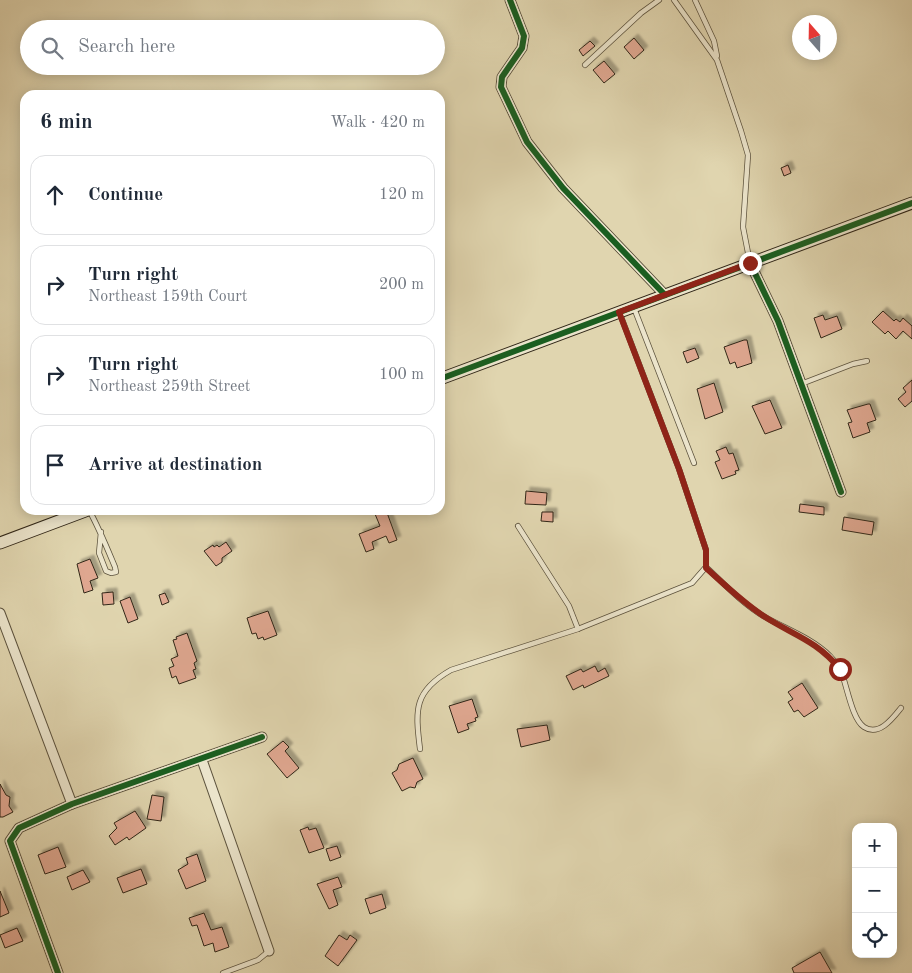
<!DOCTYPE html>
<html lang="en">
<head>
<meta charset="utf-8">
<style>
  :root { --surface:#fff; --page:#f6f6f7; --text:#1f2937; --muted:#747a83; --line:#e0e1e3 }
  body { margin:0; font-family:"Old Standard TT",serif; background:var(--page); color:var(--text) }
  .controls { position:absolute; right:15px; bottom:15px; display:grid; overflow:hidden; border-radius:10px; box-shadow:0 2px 12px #0003 }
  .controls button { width:45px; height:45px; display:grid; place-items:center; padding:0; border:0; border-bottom:1px solid var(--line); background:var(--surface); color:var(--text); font:25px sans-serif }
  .compass { position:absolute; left:792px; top:15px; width:45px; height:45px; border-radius:50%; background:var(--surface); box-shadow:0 2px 12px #0003; rotate:340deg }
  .stop { position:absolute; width:15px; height:15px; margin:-11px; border:4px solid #8f2418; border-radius:50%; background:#fff }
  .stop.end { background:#8f2418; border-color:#fff; box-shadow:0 1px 5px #0008 }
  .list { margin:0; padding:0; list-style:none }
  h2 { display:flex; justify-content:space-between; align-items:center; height:65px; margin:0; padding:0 20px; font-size:21px }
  h2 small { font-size:16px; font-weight:400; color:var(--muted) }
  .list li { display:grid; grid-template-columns:32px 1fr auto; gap:15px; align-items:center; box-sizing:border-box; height:80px; margin:0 10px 10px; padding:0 10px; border:1px solid var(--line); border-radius:15px }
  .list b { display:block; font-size:19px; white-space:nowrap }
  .list p { margin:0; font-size:16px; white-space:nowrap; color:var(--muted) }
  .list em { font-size:16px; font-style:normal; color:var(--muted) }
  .icon { flex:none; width:28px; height:28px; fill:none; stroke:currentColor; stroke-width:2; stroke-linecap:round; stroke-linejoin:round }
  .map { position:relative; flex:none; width:912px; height:973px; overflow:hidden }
  .search { position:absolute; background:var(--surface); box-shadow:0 2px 12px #0003; left:20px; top:20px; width:425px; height:55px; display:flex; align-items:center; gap:12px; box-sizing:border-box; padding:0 18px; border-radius:28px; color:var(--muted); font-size:19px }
  .panel { position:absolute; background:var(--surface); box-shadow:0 2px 12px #0003; left:20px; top:90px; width:425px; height:425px; border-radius:15px }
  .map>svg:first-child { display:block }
</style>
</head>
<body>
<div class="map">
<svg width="912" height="973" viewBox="0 0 912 973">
  <defs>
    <filter id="shadow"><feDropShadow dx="4" dy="-4" stdDeviation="1" flood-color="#0004"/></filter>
  </defs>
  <rect width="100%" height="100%" fill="#e0d5af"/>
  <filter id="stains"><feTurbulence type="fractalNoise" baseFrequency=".004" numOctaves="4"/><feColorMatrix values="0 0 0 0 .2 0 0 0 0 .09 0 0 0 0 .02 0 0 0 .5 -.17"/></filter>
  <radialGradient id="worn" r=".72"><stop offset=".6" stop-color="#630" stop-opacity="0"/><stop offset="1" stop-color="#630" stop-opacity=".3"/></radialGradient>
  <!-- building -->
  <g fill="#dfa790" stroke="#302617" filter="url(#shadow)">
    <polygon points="634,38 644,50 634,59 624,47"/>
    <polygon points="590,41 595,46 583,56 579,50"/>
    <polygon points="604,61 615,74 604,83 593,70"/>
    <polygon points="788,165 791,173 784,176 781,168"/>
    <polygon points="883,311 894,321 896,319 900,322 903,318 912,326 912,339 903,331 896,339 888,331 885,334 872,322"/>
    <polygon points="823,315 825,320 837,316 842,329 821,338 814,318"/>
    <polygon points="744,340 747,340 752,363 737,368 735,362 730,364 724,347"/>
    <polygon points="695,348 699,358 687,363 683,352"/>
    <polygon points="912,380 912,401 905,407 898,399 906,392 903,388"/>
    <polygon points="714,383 723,412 705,419 697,389"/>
    <polygon points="770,400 782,428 765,434 752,406"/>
    <polygon points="868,404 870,404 876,420 867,423 870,432 853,438 848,423 852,422 847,410"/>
    <polygon points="726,447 729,454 733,453 739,470 735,471 736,474 722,479 715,462 720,460 716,451"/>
    <polygon points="526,491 547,493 546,505 525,504"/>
    <polygon points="800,504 824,507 824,515 799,512"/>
    <polygon points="386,510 397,540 389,543 386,536 372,542 374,549 366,552 359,534 380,526 375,514"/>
    <polygon points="542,512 553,512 553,522 541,521"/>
    <polygon points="844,517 874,522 872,535 842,530"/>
    <polygon points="226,542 232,551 222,558 222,562 216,566 204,551 213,545 214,547 217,545 219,547"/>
    <polygon points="90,559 98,578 90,581 93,590 84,593 77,564"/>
    <polygon points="113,592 114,604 103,605 102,593"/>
    <polygon points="165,593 169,602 162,605 159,595"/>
    <polygon points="130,597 138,619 128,623 120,601"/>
    <polygon points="268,611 277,635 264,640 263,637 258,639 256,633 252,634 247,618"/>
    <polygon points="187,633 197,661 194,663 196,669 193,670 196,678 179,684 176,676 172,678 169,668 174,666 171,659 178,656 173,640 177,639 176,637"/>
    <polygon points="595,666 598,672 605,668 609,676 584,688 583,685 573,690 566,676 581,669 583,672"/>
    <polygon points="802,683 818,708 804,717 798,710 794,712 788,702 793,699 788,692"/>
    <polygon points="472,699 478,717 475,718 476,721 467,724 469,729 458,733 449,706"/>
    <polygon points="547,725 550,740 521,747 517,729"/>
    <polygon points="283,741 289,747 285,751 299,768 287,778 267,754"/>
    <polygon points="413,758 423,779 417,782 415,788 410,787 402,791 392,773 397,770 399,764"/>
    <polygon points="0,784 6,795 10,797 9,806 13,812 3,817 0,817"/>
    <polygon points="152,795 164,797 161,821 147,819"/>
    <polygon points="135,811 146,828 129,840 127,837 115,845 109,836 117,828 114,823"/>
    <polygon points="308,827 309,830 316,828 324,848 309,853 300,830"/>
    <polygon points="337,846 341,857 330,861 326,849"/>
    <polygon points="58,847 66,867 45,874 38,855"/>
    <polygon points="197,854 206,881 186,889 178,870 188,864 186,858"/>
    <polygon points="141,869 147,884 123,893 117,878"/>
    <polygon points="83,870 90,882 72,890 67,877"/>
    <polygon points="338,877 342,887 333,890 338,905 329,909 317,884"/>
    <polygon points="0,891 9,913 0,917"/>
    <polygon points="382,894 386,908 370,914 365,899"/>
    <polygon points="204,913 211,930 222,927 229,947 215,952 213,943 204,946 197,925 192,926 189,918"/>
    <polygon points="17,928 23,941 5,948 0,935"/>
    <polygon points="339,935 347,940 350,935 357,940 338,966 325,956"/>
    <polygon points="820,952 832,973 794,973 792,968"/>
  </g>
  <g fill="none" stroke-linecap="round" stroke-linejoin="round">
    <defs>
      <g id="lane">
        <polyline points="674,0 717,60 741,131 748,155 743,227 750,263"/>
        <polyline points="695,0 714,41 717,56"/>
        <polyline points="585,65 641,13 659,0"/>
        <polyline points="634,308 694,463"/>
        <polyline points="620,314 679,469 706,550 706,567"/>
        <polyline points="801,384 853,364 867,361"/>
        <path d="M89,510C99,528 107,548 115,567L116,572L111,573L106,571L99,553L101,532"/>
        <polyline points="518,526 569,606 578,629"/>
        <path d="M706,567C724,584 743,604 765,617C786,629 812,638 830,656C834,661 839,666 841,671C847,686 852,719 864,727C879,737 893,718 901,708"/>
        <path d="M420,749C415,709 414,691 451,670L578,629L692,583L706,567"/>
        <polyline points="223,973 258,960 269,951"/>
      </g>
      <g id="street">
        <polyline points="510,0 524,36 522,48 502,77 501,87 527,142 563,188 665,295"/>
        <polyline points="750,263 778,321 841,492"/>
        <polyline points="0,613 72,804"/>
        <polyline points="202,760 269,951"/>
        <polyline points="58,973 10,841 19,828 72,804 262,737"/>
      </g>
      <g id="secondary">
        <polyline points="440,379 912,203"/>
        <polyline points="0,543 88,510"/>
      </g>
    </defs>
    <!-- lane casing -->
    <use href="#lane" stroke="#5c523d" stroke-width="6"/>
    <!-- street casing -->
    <use href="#street" stroke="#5c523d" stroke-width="11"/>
    <!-- secondary casing -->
    <use href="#secondary" stroke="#302617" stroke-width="13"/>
    <!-- lane -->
    <use href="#lane" stroke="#ebe4cb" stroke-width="4.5"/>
    <!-- street -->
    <use href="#street" stroke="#ebe4cb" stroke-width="9"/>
    <!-- secondary -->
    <use href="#secondary" stroke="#ebe4cb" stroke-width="11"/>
    <defs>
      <g id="cycleway">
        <polyline points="510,0 524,36 522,48 502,77 501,87 527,142 563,188 665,295"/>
        <polyline points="750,263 778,321 841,492"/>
        <polyline points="440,379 912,203"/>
        <polyline points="58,973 10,841 19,828 72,804 262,737"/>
      </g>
    </defs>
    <!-- cycleway casing -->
    <use href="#cycleway" stroke="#ebe4cb" stroke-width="9"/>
    <!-- cycleway -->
    <use href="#cycleway" stroke="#1b5e20" stroke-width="6"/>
  </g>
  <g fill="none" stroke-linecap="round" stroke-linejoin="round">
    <!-- route -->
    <path stroke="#8f2418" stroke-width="6" d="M750,263L619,312L679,469L706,550V568C724,584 741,601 762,615C792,635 815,639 840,669"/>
  </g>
  <rect width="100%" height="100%" filter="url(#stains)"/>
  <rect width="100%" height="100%" fill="url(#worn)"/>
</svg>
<div class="controls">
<button>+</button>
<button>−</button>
<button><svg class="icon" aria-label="locate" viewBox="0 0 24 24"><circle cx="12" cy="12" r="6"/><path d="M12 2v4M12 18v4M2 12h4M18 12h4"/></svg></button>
</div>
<svg class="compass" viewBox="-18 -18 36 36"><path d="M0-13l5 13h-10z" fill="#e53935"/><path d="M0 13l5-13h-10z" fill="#747a83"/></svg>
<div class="stop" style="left:840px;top:669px"></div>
<div class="stop end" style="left:750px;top:263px"></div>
<div class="search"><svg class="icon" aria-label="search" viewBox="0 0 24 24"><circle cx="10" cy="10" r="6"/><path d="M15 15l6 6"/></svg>Search here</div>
<section class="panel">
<h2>6 min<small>Walk · 420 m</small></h2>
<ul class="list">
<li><svg class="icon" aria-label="ahead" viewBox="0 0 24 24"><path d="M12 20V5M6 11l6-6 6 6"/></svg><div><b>Continue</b></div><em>120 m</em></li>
<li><svg class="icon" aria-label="right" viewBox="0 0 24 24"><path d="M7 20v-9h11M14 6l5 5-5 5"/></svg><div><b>Turn right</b><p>Northeast 159th Court</p></div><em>200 m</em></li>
<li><svg class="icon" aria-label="right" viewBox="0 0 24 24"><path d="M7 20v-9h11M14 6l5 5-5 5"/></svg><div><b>Turn right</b><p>Northeast 259th Street</p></div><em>100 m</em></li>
<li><svg class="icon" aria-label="arrive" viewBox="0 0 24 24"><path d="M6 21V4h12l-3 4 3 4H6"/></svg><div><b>Arrive at destination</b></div></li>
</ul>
</section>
</div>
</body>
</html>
